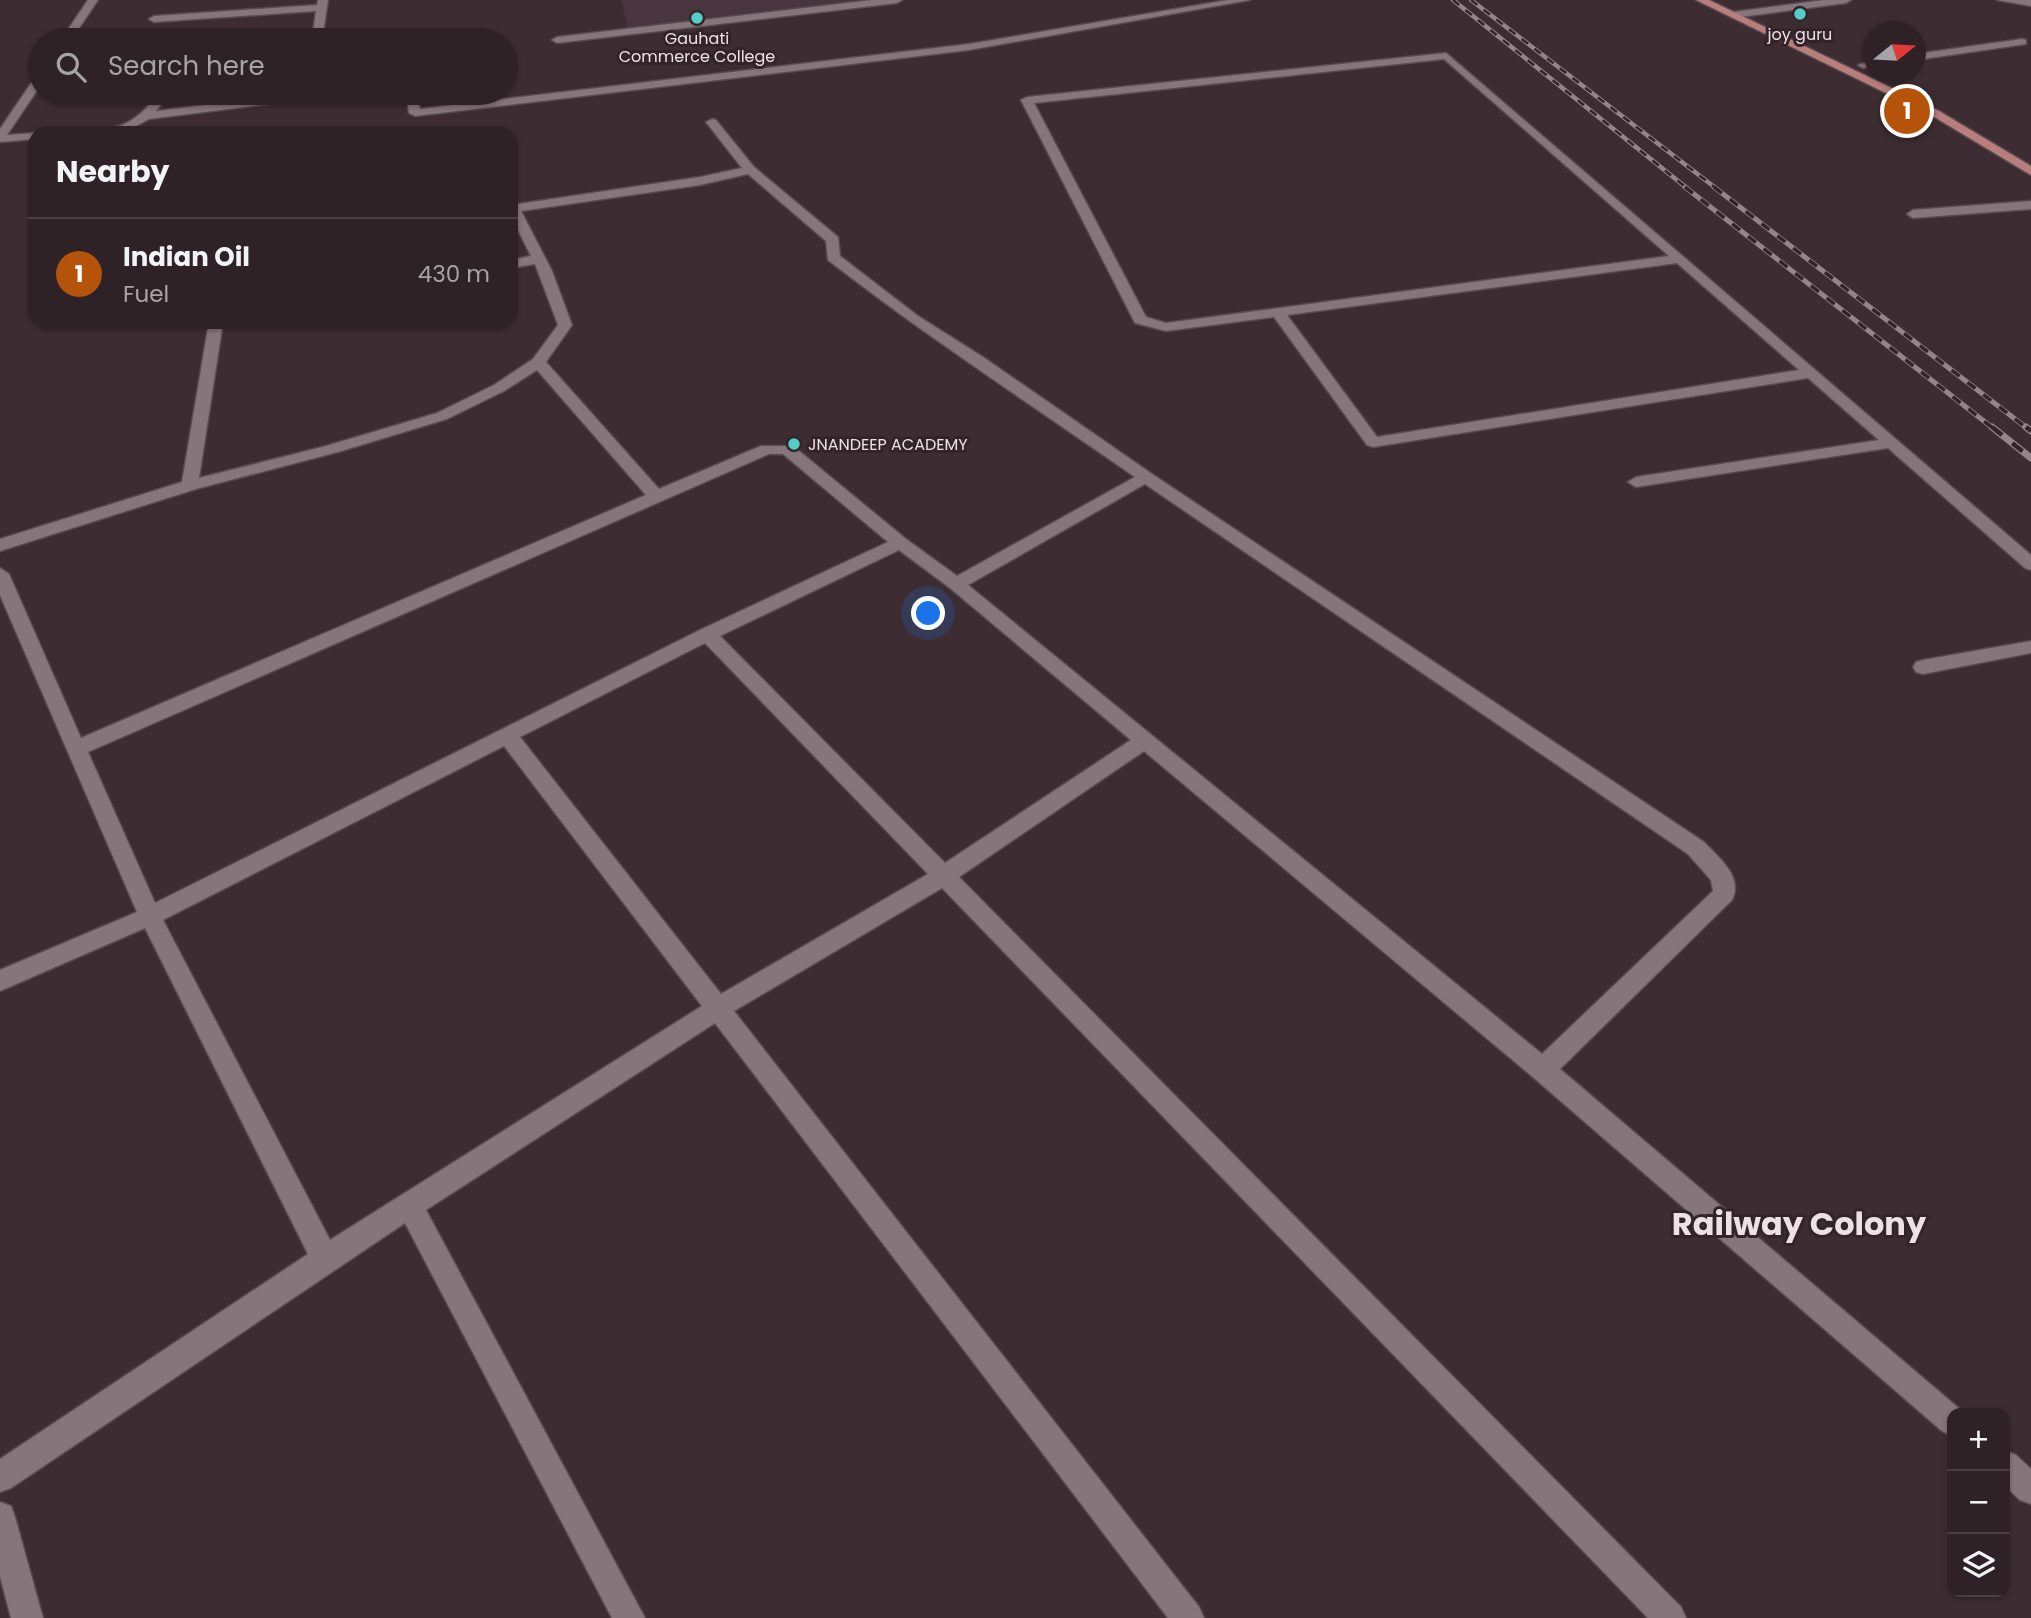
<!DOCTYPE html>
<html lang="en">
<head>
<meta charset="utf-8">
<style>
  :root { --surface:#2e2226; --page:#3a2f32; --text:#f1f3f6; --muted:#a7a4a7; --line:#493f43; --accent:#b45309 }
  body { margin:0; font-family:Poppins,sans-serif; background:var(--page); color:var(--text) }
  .controls { position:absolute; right:21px; bottom:21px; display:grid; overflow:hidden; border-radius:14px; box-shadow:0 2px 5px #0004 }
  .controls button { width:63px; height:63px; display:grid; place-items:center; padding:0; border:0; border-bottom:2px solid var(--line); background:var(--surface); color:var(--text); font:35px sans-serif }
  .compass { position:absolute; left:1863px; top:21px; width:63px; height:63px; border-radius:50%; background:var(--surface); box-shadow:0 2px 5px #0004; rotate:72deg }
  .you { position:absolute; left:929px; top:614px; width:24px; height:24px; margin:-18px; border:5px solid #fff; border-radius:50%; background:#1a73e8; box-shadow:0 0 0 10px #1a73e833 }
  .badge { display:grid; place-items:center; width:46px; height:46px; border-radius:50%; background:var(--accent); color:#fff; font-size:23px; font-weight:700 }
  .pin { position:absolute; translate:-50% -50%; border:4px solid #fff; box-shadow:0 2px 7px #0006 }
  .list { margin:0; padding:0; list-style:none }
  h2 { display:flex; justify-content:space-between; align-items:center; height:91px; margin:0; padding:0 28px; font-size:30px }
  h2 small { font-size:23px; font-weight:400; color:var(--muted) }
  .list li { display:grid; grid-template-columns:46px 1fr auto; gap:21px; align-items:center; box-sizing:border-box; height:112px; padding:0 28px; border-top:2px solid var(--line) }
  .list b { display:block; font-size:26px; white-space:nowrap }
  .list p { margin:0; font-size:23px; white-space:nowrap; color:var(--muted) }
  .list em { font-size:23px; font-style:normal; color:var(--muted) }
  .icon { flex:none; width:38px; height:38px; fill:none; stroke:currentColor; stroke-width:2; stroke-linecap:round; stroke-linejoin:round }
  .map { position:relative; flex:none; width:2031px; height:1618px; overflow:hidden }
  .search { position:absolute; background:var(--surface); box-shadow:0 2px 5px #0004; left:28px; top:28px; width:490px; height:77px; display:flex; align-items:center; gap:18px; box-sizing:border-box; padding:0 24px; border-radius:38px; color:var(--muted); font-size:26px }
  .panel { position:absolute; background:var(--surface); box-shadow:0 2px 5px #0004; left:28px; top:126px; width:490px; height:203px; border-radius:21px }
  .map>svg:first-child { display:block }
</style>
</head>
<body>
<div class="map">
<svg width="2031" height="1618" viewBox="0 0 2031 1618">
  <rect width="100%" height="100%" fill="#3d2d33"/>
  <!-- built -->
  <polygon fill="#4a343d" points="621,0 907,0 630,35"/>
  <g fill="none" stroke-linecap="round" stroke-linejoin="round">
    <defs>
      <g id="street">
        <polygon points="88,0 98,0 71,40 61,40"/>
        <polygon points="318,0 328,0 322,40 312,40 316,11 154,22 149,19 154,16 317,5"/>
        <polygon points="872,0 902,0 897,3 557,43 552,40 557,37"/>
        <polygon points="1228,0 1250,0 969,50 415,116 409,113 406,93 416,93 420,109 969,44"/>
        <polygon points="1824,0 1851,0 1846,3 1733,18 1728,15 1733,12"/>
        <polygon points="1997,0 2031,0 2031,6"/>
        <polygon points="2022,39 2026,40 2026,44 1916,60 1916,54"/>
        <path d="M1446,53L2031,555V570L2025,568L1888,448L1636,487L1628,482L1636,477L1879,440L1808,378L1373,447L1367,445L1274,317L1166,331L1135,323L1021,100L1027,97ZM1444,59L1669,256L1166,323L1146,317L1034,103ZM1677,263L1799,370L1377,437L1287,315Z"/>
        <polygon points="1874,60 1874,66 1863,68 1858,65"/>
        <polygon points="40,75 40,86 7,135 35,133 35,139 0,142 0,129 36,76"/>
        <path d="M159,93H170L156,111L306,93H336L331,96L149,119L123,133H73C85,125 103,130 116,127C135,122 148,107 159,93Z"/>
        <path d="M712,119L716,120L754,167L838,237L840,256L918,316L983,357L1152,474L1704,842C1718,857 1744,877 1732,900L1560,1069L1962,1411L1964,1413H1952V1436L1942,1431L1534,1078L1144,751L959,877L1681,1607L1686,1618H1648L942,888L734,1011L1199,1607L1204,1618H1168L715,1023L426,1210L645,1618H612L405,1223L11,1488L0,1492V1459L308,1254L145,928L0,991V970L137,912L0,595V568L9,574L81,738L646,495L537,370L504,391L447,419L338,452L196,489L0,551V539L182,482L209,322H223L199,478L326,446L437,413L494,385L533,359L558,325L535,264L511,268V260L531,256L511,216V199L518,204L700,177L742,168L706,122ZM748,174L826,241L828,260C927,337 1032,405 1135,477L957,576L906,539L793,446H761L659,489L546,362L572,325L552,271L521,211L700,185ZM769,454H783L888,542L700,630L155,903L88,752ZM1145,484L1688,854L1711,880L1713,891L1542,1054L968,585ZM899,550L950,588L1131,740L945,863L720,636ZM705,643L928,874L721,994L520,737ZM504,746L702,1006L330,1240L163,920Z"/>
        <polygon points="2031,201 2031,209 1913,218 1907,214 1913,210"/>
        <polygon points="2031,641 2031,653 1923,674 1916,672 1913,667 1916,662 1923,660"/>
        <polygon points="2005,1451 2016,1455 2031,1469 2031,1504 2020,1500 2005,1486"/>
        <polygon points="0,1502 11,1506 15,1517 43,1618 11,1618 0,1576"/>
      </g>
      <polygon id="primary" points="1696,0 1709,0 1939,111 2031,166 2031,175 1931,115"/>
    </defs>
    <!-- street casing -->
    <use href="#street" stroke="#574b50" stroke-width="3"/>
    <!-- primary casing -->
    <use href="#primary" stroke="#574b50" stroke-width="3"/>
    <!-- street -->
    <use href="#street" fill="#87757c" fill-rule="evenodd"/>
    <!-- primary -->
    <use href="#primary" fill="#b97e7b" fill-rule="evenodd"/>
    <defs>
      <g id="rail-far2">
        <polyline points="1453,0 1688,189"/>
        <polyline points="1471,0 1717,189"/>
      </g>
      <g id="rail-far1">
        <polyline points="1685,187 1994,429"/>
        <polyline points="1714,187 2028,429"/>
      </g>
      <g id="rail">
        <polyline points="1992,427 2031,458"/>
        <polyline points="2026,427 2031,431"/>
      </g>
    </defs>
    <!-- rail-far2 casing -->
    <use href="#rail-far2" stroke="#93858a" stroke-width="4.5"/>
    <!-- rail-far1 casing -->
    <use href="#rail-far1" stroke="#93858a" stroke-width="5"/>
    <!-- rail casing -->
    <use href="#rail" stroke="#93858a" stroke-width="7"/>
    <!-- rail-far2 -->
    <use href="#rail-far2" stroke="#332429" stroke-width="2.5" stroke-dasharray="8" stroke-linecap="butt"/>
    <!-- rail-far1 -->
    <use href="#rail-far1" stroke="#332429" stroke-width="3.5" stroke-dasharray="10" stroke-linecap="butt"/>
    <!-- rail -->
    <use href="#rail" stroke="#332429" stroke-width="4.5" stroke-dasharray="13" stroke-linecap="butt"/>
  </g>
  <!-- markers -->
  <g fill="#54cdc6" stroke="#332429" stroke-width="2.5">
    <circle cx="1800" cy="14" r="7"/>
    <circle cx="697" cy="18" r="7"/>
    <circle cx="794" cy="444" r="7"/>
  </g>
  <g text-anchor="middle" stroke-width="6" stroke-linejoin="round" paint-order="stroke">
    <!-- far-poi labels -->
    <g font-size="16" fill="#ece1e5" stroke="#332429">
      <text x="1800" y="40">joy guru</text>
      <text x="697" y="44">Gauhati<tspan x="697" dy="18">Commerce College</tspan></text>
      <text x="808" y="450" text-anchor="start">JNANDEEP ACADEMY</text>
    </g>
    <!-- near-district labels -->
    <g font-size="32" font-weight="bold" fill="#ece1e5" stroke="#332429">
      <text x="1799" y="1235">Railway Colony</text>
    </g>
  </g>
</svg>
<div class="controls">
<button>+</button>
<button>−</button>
<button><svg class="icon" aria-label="layers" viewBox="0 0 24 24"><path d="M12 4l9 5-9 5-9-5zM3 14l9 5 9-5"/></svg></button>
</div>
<svg class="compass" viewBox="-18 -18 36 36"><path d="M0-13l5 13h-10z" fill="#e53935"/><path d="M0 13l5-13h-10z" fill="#a7a4a7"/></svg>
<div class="you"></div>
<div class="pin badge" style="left:1907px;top:111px">1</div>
<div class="search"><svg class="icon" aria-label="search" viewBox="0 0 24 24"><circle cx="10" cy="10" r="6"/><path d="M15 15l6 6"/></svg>Search here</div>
<section class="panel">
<h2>Nearby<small></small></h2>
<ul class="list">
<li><span class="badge">1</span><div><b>Indian Oil</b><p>Fuel</p></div><em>430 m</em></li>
</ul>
</section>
</div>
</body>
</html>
